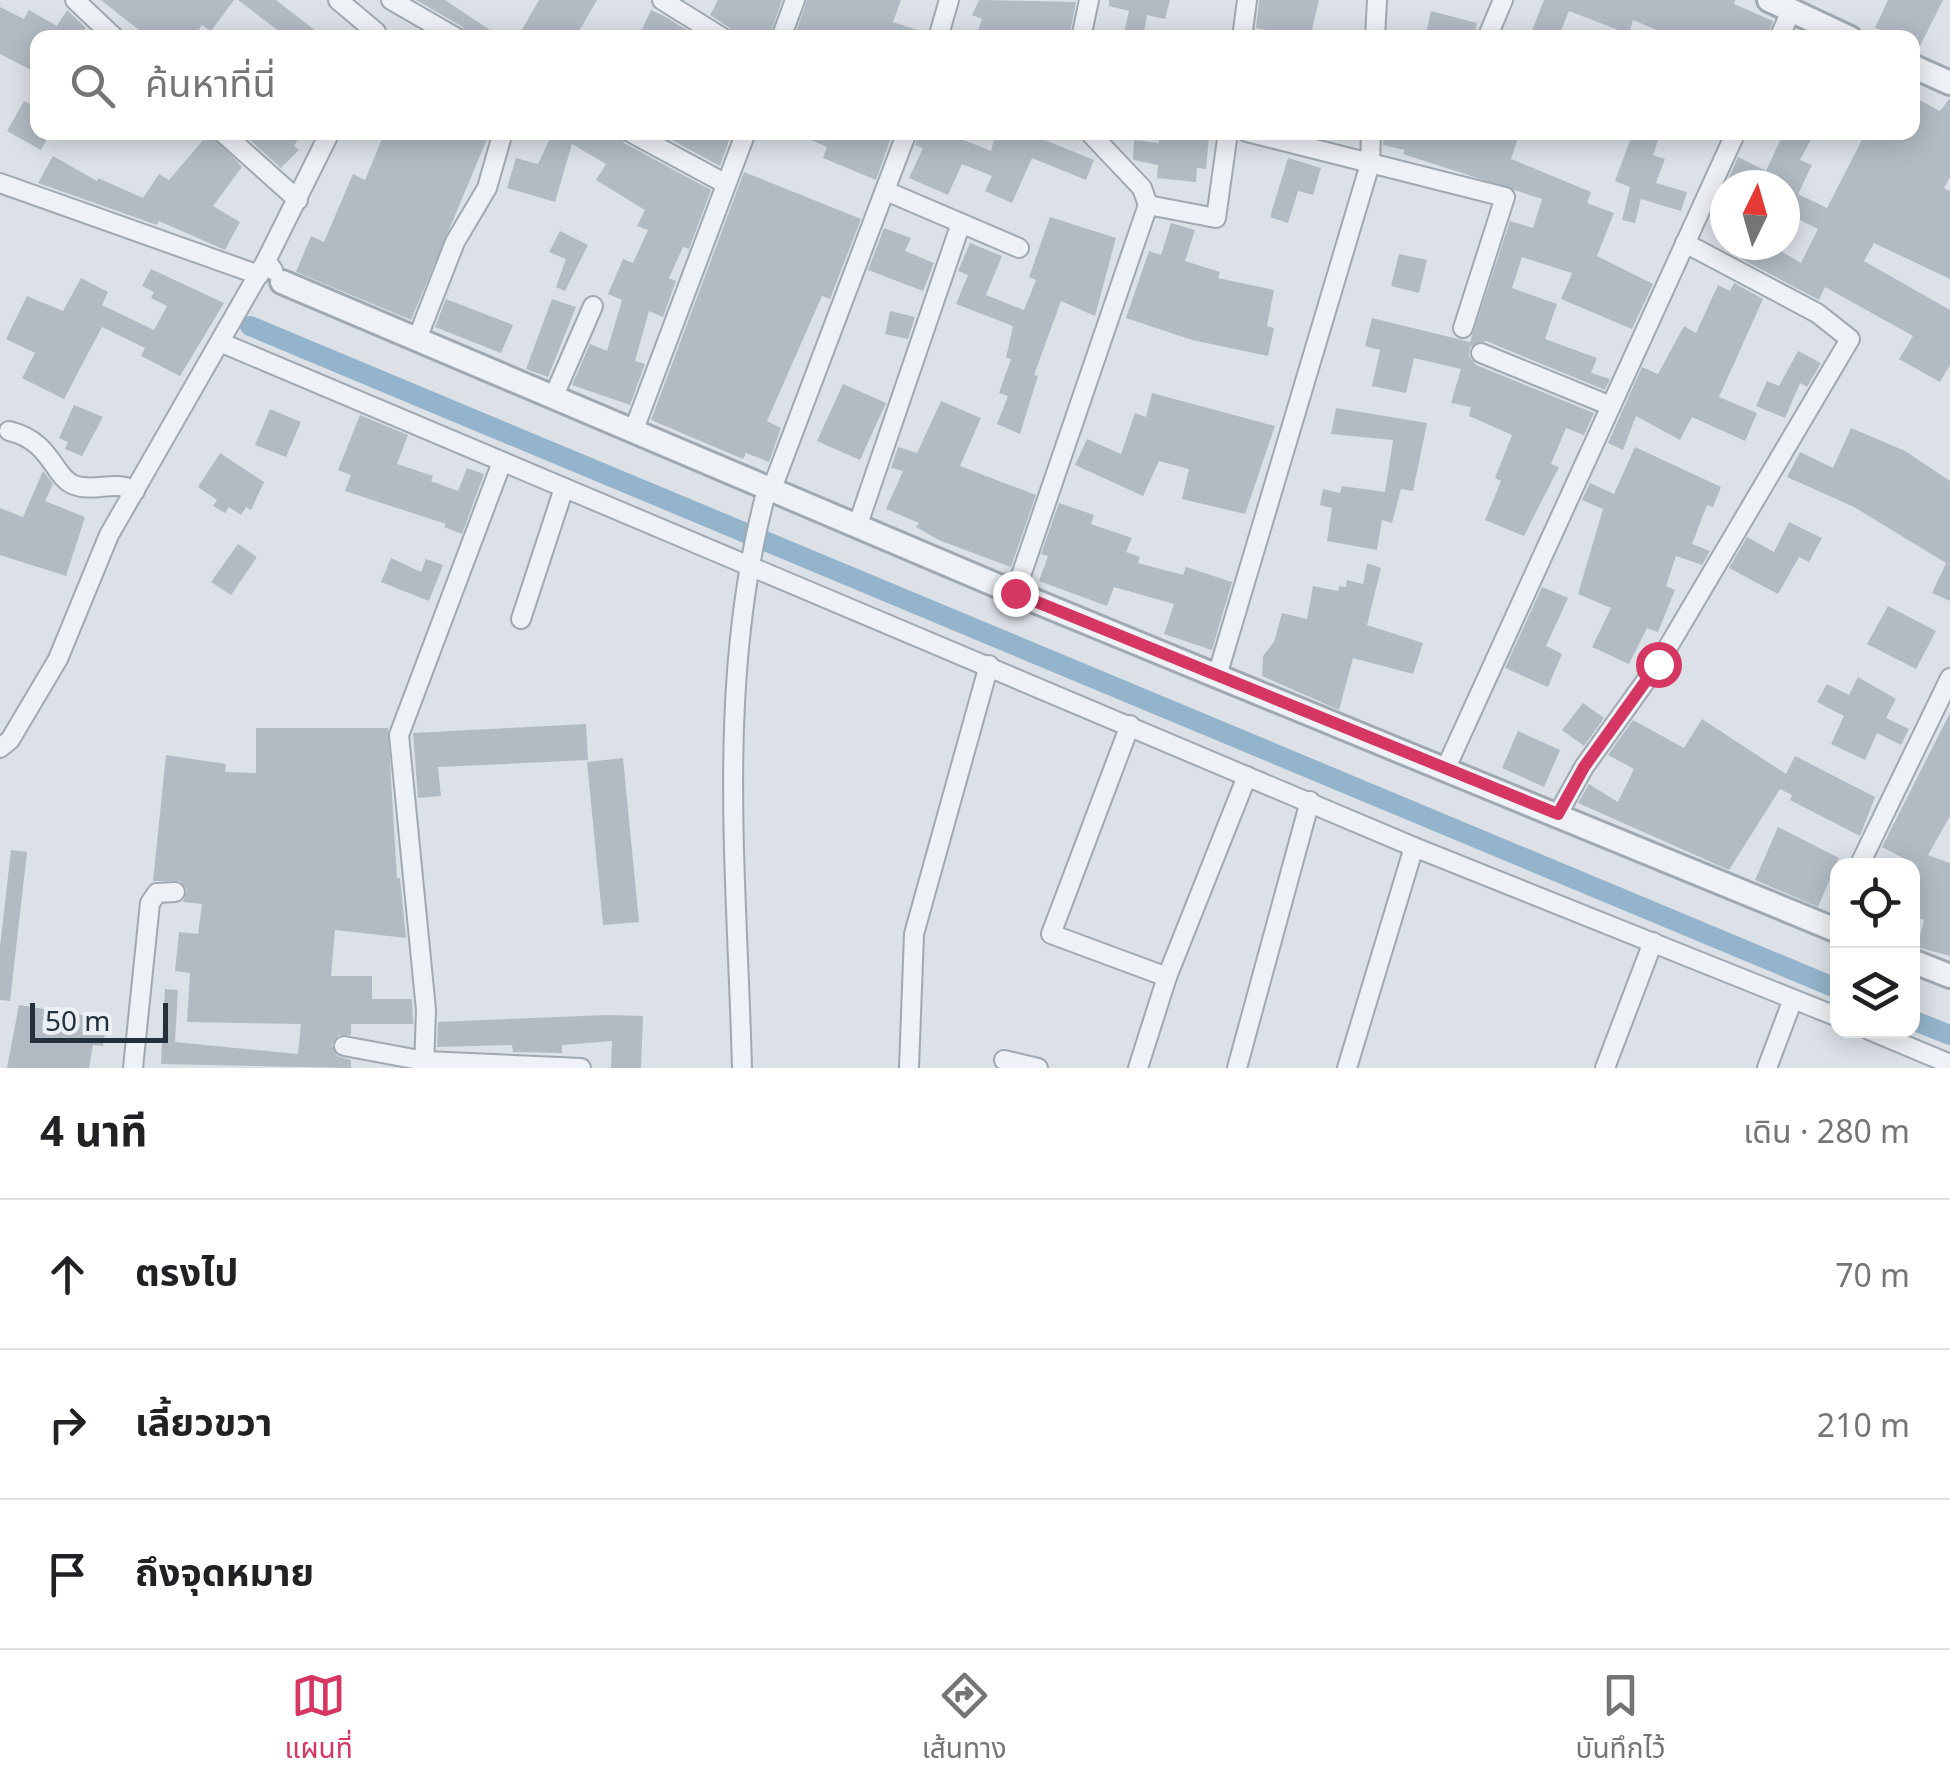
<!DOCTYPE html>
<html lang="th">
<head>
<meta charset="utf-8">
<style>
  :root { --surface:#fff; --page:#f6f6f6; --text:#202124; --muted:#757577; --line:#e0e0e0; --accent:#d63662 }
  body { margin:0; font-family:"Noto Sans","Noto Sans Thai",sans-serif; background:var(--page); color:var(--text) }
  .controls { position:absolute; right:30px; bottom:30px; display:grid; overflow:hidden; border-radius:20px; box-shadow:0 5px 25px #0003 }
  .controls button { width:90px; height:90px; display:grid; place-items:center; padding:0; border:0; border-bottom:2px solid var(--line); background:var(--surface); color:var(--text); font:50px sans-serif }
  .compass { position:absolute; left:1710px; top:170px; width:90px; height:90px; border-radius:50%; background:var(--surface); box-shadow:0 5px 25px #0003; rotate:5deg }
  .scale { position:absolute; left:30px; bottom:25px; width:138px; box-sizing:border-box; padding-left:10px; border:5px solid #24313d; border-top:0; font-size:28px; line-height:35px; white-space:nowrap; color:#24313d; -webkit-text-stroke:8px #eaf0f4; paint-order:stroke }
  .stop { position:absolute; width:30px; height:30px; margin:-22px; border:8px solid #d63662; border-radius:50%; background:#fff }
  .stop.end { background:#d63662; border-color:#fff; box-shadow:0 2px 10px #0008 }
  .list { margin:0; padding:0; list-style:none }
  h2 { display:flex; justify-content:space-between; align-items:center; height:130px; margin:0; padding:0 40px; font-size:42px }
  h2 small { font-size:32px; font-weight:400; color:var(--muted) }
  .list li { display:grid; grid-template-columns:65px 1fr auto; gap:30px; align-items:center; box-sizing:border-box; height:150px; padding:0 40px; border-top:2px solid var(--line) }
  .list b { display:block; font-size:38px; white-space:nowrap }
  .list em { font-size:32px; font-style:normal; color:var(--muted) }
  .icon { flex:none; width:55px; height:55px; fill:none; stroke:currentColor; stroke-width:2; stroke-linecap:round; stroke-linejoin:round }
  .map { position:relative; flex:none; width:1950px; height:1068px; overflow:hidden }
  .search { position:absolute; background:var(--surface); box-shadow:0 5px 25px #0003; left:30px; right:30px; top:30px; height:110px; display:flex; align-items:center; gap:25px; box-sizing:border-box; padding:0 35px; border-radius:20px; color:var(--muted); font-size:38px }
  .sheet { height:580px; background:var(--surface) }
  nav { display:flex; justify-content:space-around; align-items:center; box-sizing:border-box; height:140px; border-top:2px solid var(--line); background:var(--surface); font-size:28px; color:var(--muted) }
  nav a { display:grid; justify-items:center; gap:5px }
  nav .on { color:var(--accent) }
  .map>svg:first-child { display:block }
</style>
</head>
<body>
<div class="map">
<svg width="1950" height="1068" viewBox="0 0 1950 1068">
  <rect width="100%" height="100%" fill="#dbe1e7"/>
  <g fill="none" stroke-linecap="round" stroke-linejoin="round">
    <!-- canal -->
    <g stroke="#93b4ca" stroke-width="20">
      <polyline points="250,326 1838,989"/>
      <polyline points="1912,1020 1950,1035"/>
    </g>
  </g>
  <!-- building -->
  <g fill="#b2bbc4">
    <polygon points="101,0 234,0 211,31 202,25 193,38 149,38"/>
    <polygon points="238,0 276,0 325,38 288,38"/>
    <polygon points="416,0 445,0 502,38 469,38 463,27"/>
    <polygon points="539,0 597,0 575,38 517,38"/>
    <polygon points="718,0 782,0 769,38 735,38 730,28 710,15"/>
    <polygon points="807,0 901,0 893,22 927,33 926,38 794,38"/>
    <polygon points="979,0 1076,2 1069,38 975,38 982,19 972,15"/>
    <polygon points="1109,0 1170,0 1165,19 1147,15 1143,38 1123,38 1129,11 1109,6"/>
    <polygon points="1259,0 1319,0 1310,38 1256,28"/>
    <polygon points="1544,0 1735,0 1734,4 1773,21 1767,38 1676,38 1633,20 1629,34 1569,11 1558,38 1529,38"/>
    <polygon points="1888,0 1943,0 1917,52 1912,51 1912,38 1875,28"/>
    <polygon points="0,7 24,19 29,10 57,26 67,10 86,28 80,38 38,38 38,59 31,70 0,54"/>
    <polygon points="651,10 666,17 699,38 638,38"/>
    <polygon points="1431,11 1477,23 1474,38 1425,38"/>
    <polygon points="1912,96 1940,111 1950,98 1950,177 1944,188 1950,191 1950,279 1874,243 1864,261 1950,310 1950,365 1940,382 1899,359 1913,336 1825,287 1819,300 1742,259 1749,245 1770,245 1801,263 1818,229 1788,214 1785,220 1785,185 1726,185 1738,157 1766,171 1784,132 1815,132 1800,160 1812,165 1798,194 1827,208 1866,132 1912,132"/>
    <polygon points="24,101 38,108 38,132 51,132 41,150 7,131"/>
    <polygon points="210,132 242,167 213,206 240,222 225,250 159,221 157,225 38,183 53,156 97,181 98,178 143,198 159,174 169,180"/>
    <polygon points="241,132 303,132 294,146 299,150 281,168"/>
    <polygon points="385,132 490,132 411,320 296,272 311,236 324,242 353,174 365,180"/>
    <polygon points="553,132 618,132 624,143 711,190 689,249 683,247 669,278 676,281 663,317 649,311 635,361 645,364 630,405 572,385 590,344 607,351 622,300 608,294 623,259 633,263 648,230 637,226 645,210 596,180 606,164 572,144 555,202 507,188 516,158 538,164"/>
    <polygon points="657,132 732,132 720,166"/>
    <polygon points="793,132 893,132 876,180 823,158 827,147"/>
    <polygon points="919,132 944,132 991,151 996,132 1025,132 1094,160 1086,180 1032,158 1012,203 985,191 992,176 962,164 948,195 909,178 923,148 915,145"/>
    <polygon points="1160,132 1209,136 1206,169 1197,168 1196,182 1157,178 1158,165 1133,160 1134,140 1159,143"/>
    <polygon points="1384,132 1520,132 1511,159 1591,192 1587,203 1614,213 1597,256 1653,284 1632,329 1561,299 1572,273 1522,257 1512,288 1557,304 1545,339 1597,358 1591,373 1610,379 1605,390 1486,341 1470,347 1469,356 1476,365 1594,413 1584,435 1566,428 1551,464 1559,467 1524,536 1485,520 1501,481 1495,478 1512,435 1469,416 1471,407 1451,403 1461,369 1414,358 1406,393 1372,386 1380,350 1365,346 1372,318 1470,342 1510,221 1533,228 1542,199 1403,154 1405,150 1383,145"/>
    <polygon points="1633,132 1661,132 1653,155 1665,159 1656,183 1687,192 1681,211 1641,199 1635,223 1622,220 1630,187 1615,181"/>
    <polygon points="1288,158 1321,168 1313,195 1298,191 1288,223 1270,217"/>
    <polygon points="744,172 861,219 830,299 822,296 767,421 781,428 769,462 746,453 743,459 651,420"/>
    <polygon points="1050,217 1116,238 1095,316 1061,301 1034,375 1038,376 1020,434 997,424 1008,396 999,393 1011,359 1006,358 1013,326 956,304 968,275 958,271 970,243 1002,256 986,295 1024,310 1036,280 1029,277"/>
    <polygon points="1171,223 1195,230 1185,261 1220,272 1218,278 1274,290 1267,326 1274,328 1268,356 1192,340 1126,318 1149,251 1161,255"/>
    <polygon points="884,228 911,238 905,251 934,263 923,291 868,270"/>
    <polygon points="560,231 588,245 565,291 556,287 566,259 549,252"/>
    <polygon points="1399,254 1427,260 1419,293 1391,286"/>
    <polygon points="151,269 224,303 180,376 141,356 145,348 102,327 64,399 22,378 35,353 6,339 27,296 63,311 81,278 108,292 102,305 154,330 167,306 151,298 154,292 142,286"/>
    <polygon points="1734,283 1763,299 1719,397 1757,413 1745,441 1692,417 1680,440 1636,416 1623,450 1608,443 1642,367 1658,374 1684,326 1696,333 1718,285 1730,291"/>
    <polygon points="446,299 513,325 501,353 435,327"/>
    <polygon points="552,299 576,307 548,377 526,369"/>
    <polygon points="890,311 915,317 908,339 885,334"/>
    <polygon points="1798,351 1821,363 1807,387 1800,383 1785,418 1756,406 1767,381 1779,386"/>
    <polygon points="843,384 886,403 860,460 817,441"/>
    <polygon points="1152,393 1275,426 1245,514 1182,499 1189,469 1159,461 1143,496 1075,465 1087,439 1121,454 1135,413 1146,417"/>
    <polygon points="941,401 981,418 960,466 1036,495 1011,567 941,541 916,527 919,523 886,509 903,471 891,468 898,447 917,453"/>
    <polygon points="74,405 103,417 82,456 65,449 68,442 59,438"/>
    <polygon points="1336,408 1427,423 1413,491 1401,489 1392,523 1382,520 1377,550 1327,541 1332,508 1320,505 1323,489 1340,493 1342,486 1385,492 1393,440 1331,434"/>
    <polygon points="270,409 301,422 286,457 255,445"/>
    <polygon points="360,415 408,435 397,464 433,476 431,481 458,491 467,468 484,474 462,534 444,527 446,524 345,491 351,475 338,470"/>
    <polygon points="1851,428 1905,451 1950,481 1950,601 1932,593 1946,563 1854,507 1787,477 1800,452 1833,468"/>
    <polygon points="1635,447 1721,487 1713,507 1707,505 1692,544 1710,551 1702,565 1676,556 1666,586 1675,590 1658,632 1647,628 1629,664 1592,647 1611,608 1578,594 1603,509 1582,500 1590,483 1614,494"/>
    <polygon points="220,453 264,482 251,510 246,507 241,515 229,507 225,513 213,506 217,500 198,487"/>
    <polygon points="43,471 53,484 45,501 85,517 66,576 0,555 0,508 23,517"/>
    <polygon points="1059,503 1094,515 1091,524 1132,538 1126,552 1140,557 1138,563 1183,575 1186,567 1232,582 1212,650 1164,634 1174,604 1114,587 1107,606 1039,581 1048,556 1041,554"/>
    <polygon points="1789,522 1822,538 1809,562 1799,557 1778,594 1729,568 1747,537 1774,552"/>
    <polygon points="238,544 257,557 231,595 211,582"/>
    <polygon points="391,558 421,572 426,559 443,565 429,601 381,582"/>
    <polygon points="1367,563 1381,568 1367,625 1423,643 1413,674 1353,658 1339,710 1262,676 1263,656 1274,642 1282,613 1307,619 1313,586 1338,591 1339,586 1346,587 1347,580 1363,584"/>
    <polygon points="1542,587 1568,598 1546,646 1562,654 1548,687 1505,668"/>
    <polygon points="1888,606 1936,631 1916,669 1867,644"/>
    <polygon points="1858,677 1896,699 1886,718 1909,729 1901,745 1877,733 1865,760 1831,744 1844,716 1817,702 1827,684 1849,695"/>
    <polygon points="1583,703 1604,718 1584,746 1562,730"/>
    <polygon points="1950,713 1950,816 1928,855 1950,863 1950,956 1917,947 1924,920 1912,916 1912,866 1904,866 1907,860 1882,847"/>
    <polygon points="1702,719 1786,774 1795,756 1875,797 1860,836 1790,800 1792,795 1780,789 1729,870 1578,803 1589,784 1618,802 1634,769 1608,755 1633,720 1684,748"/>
    <polygon points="586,724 588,760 438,767 441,796 418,798 413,733"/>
    <polygon points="256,728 388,728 397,878 400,878 406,938 335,930 331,976 372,976 372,999 412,999 413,1024 351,1024 351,1035 339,1035 332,1045 337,1056 351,1060 351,1068 161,1064 165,989 178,990 175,1042 298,1054 301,1024 187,1022 190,973 175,971 179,932 198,934 202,904 183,902 187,890 180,881 153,881 166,755 226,764 225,772 256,773"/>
    <polygon points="1518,731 1560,750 1544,787 1502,768"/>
    <polygon points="623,758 639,922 603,925 587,762"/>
    <polygon points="1778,827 1839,858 1818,907 1755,880"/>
    <polygon points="11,850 27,852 10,1001 0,1000 0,947"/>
    <polygon points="19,1005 107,1019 103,1046 93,1045 89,1068 7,1068"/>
    <polygon points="607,1015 643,1016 641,1068 611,1068 612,1041 562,1045 562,1053 513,1052 512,1045 437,1047 438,1022"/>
  </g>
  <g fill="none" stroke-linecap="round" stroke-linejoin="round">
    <defs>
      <g id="minor">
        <polyline points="75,0 115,38"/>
        <polyline points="338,0 376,32"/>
        <polyline points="391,0 457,38"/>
        <polyline points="662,0 723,38"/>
        <polyline points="781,38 795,0"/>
        <polyline points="938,38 949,0"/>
        <polyline points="1081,38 1089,0"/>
        <polyline points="1242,38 1247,0"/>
        <polyline points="1375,38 1377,0"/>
        <polyline points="1487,38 1503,0"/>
        <polyline points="1779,38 1791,11"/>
        <polyline points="222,132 298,200"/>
        <polyline points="630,132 726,184"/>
        <polyline points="1089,132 1142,188 1148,205"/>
        <polyline points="1247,132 1505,197 1463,328"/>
        <polyline points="0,183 259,275"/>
        <polyline points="886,191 1019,248"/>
        <polyline points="273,270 266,261 330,132"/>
        <polyline points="417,339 455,242 487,188 503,132"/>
        <polyline points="222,343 1414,847 1838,1017"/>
        <polyline points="1481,353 1611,406"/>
        <polyline points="553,398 593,306"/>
        <path d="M9,431C52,441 53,477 74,485C95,493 115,479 135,491"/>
        <polyline points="633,432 746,132"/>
        <polyline points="771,491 907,132"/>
        <polyline points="857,527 960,226"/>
        <polyline points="1015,593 1148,205 1216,218 1228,132"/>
        <polyline points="521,619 564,488"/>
        <polyline points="1217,676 1370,164 1371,132"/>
        <polyline points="1130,725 1051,934 1167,977"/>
        <polyline points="0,748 10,740 58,659 109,535 266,261"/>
        <polyline points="1445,770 1736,132"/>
        <polyline points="1558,814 1584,767 1658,664 1850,339 1817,313 1685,243"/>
        <polyline points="1859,866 1950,678"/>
        <polyline points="1869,1030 1950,1064"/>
        <polyline points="344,1046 425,1061 581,1068"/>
        <polyline points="1004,1060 1038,1068"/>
        <polyline points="133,1068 150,903 157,893 175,892"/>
        <polyline points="424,1068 426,1010 399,735 502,462"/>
        <path d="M742,1068C737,873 715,680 767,489"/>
        <polyline points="909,1068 914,934 989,665"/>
        <polyline points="1138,1068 1167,977 1247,776"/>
        <polyline points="1237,1068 1310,801"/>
        <polyline points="1347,1068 1414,847"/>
        <polyline points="1605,1068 1653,942"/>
        <polyline points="1767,1068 1793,999"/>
      </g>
      <g id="tertiary">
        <polyline points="1769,0 1850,38"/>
        <polyline points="1912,66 1950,83"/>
        <polyline points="282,282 1015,593 1838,931"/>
        <polyline points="1912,961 1950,976"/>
      </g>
    </defs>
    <!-- minor casing -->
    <use href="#minor" stroke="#a0a9b1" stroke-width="22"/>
    <!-- tertiary casing -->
    <use href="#tertiary" stroke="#a0a9b1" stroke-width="28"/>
    <!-- minor -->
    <use href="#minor" stroke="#eef1f5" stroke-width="18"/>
    <!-- tertiary -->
    <use href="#tertiary" stroke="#eef1f5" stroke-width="22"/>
  </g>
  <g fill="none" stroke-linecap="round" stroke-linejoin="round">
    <!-- route -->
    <polyline stroke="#d63662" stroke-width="12" points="1015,593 1558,814 1584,767 1658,664"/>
  </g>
</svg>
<div class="controls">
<button><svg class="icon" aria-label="locate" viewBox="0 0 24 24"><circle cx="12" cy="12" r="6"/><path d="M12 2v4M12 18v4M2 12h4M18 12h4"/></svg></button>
<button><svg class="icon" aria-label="layers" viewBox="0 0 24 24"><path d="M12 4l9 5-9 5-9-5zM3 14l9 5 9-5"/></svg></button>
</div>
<svg class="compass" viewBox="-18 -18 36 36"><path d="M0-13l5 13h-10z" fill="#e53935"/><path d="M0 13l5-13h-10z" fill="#757577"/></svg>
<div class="scale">50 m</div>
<div class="stop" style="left:1658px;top:664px"></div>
<div class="stop end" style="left:1015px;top:593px"></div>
<div class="search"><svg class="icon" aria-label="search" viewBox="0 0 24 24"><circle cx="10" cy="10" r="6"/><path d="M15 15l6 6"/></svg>ค้นหาที่นี่</div>
</div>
<section class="sheet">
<h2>4 นาที<small>เดิน · 280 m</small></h2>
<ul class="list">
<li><svg class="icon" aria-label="ahead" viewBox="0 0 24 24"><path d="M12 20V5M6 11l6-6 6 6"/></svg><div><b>ตรงไป</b></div><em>70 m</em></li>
<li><svg class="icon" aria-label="right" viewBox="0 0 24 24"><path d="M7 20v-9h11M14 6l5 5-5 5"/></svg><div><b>เลี้ยวขวา</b></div><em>210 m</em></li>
<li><svg class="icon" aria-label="arrive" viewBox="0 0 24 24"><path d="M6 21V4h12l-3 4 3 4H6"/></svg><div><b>ถึงจุดหมาย</b></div></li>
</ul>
</section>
<nav>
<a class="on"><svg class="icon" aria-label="map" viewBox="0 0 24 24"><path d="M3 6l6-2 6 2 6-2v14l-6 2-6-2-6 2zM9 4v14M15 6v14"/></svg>แผนที่</a>
<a><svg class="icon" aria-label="directions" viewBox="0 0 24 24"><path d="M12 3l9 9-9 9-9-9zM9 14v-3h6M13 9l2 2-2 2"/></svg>เส้นทาง</a>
<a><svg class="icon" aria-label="saved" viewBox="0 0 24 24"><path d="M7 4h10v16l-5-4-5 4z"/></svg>บันทึกไว้</a>
</nav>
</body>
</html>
